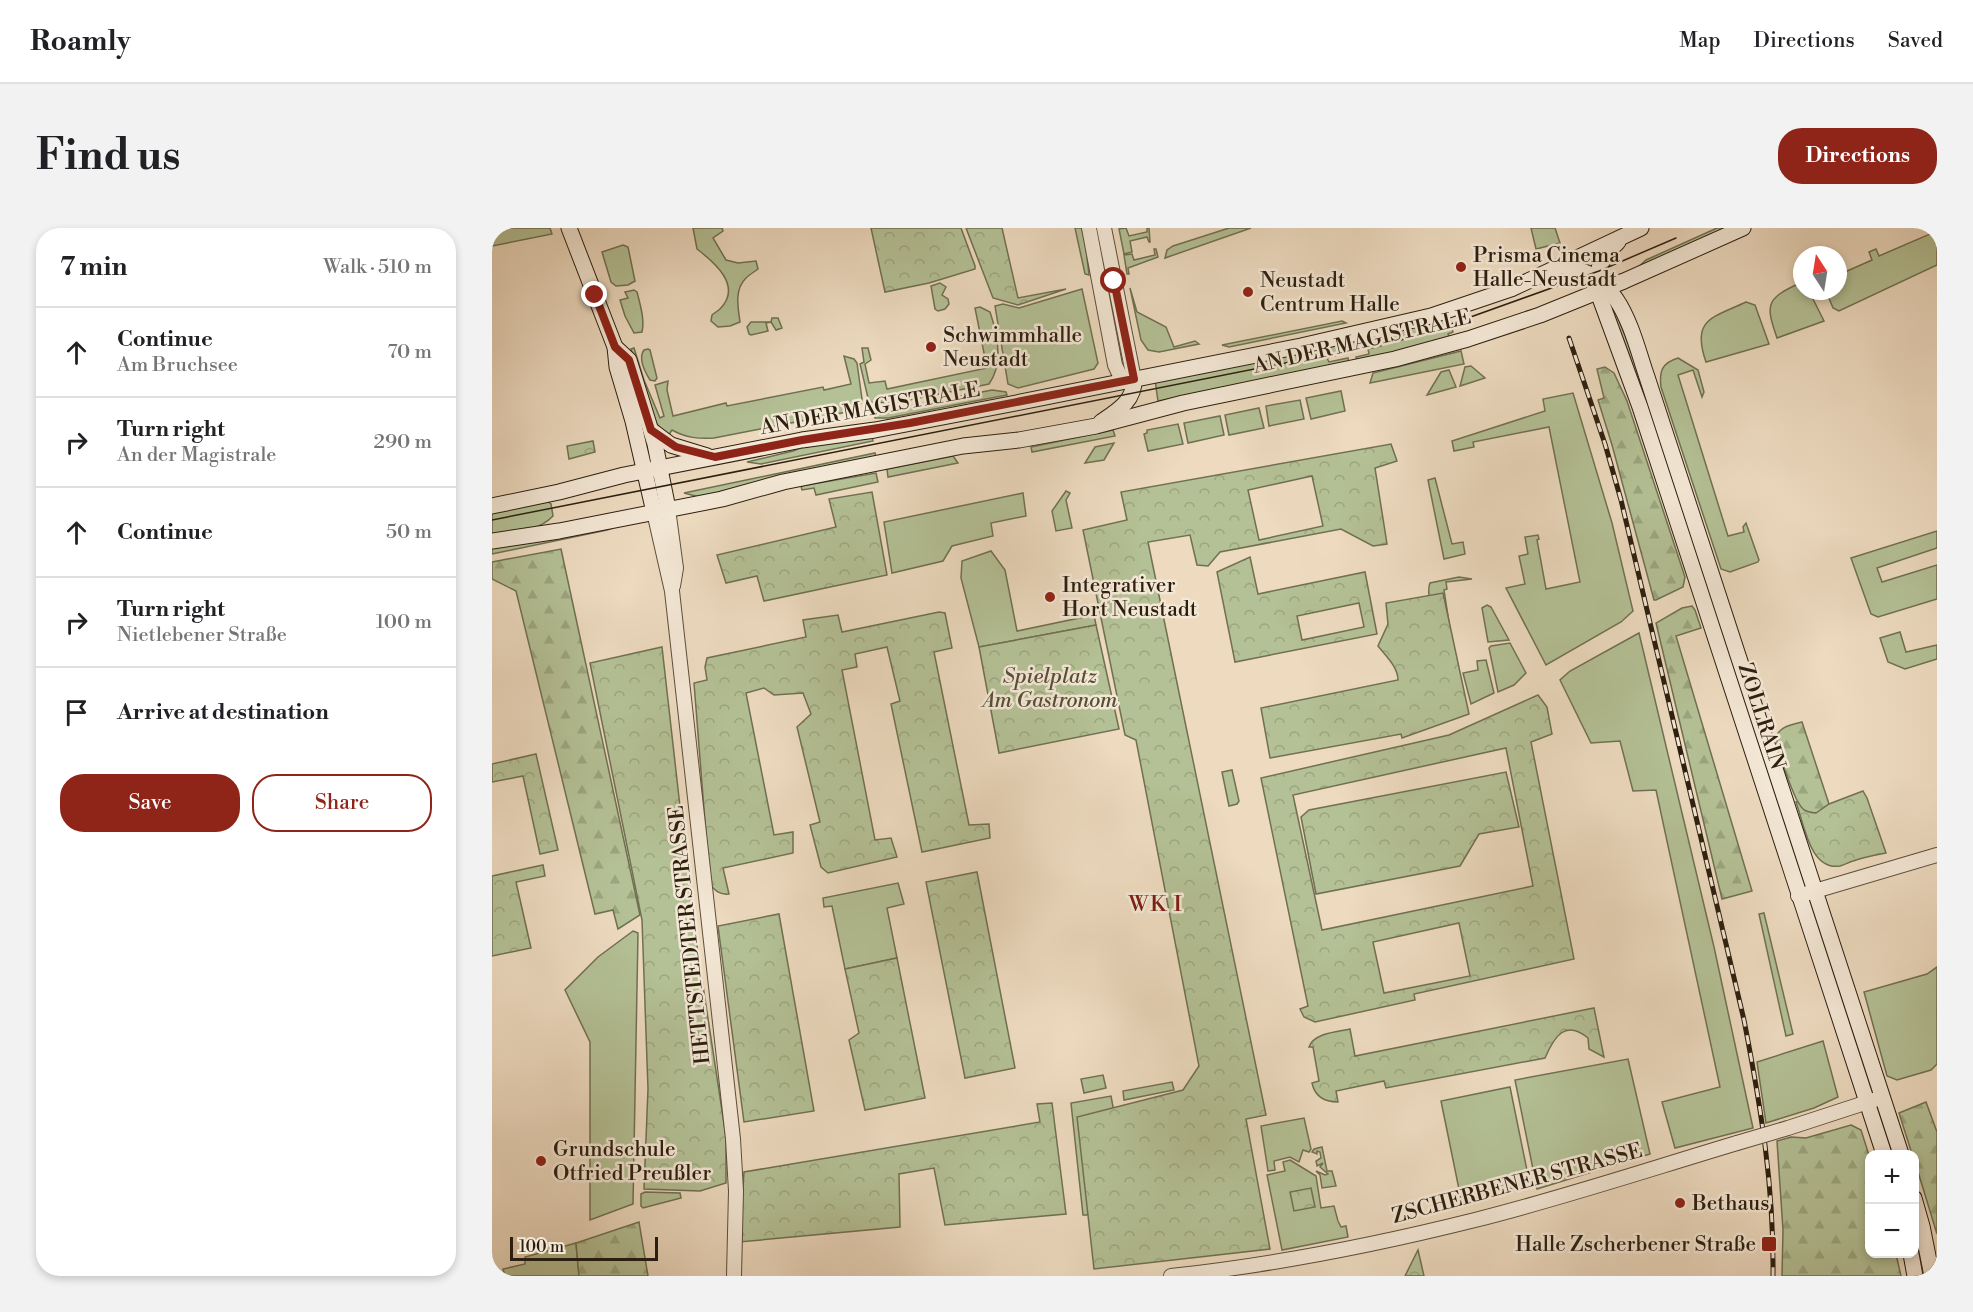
<!DOCTYPE html>
<html lang="en">
<head>
<meta charset="utf-8">
<style>
  :root { --surface:#fff; --page:#f2f2f2; --text:#202124; --muted:#757577; --line:#e0e0e0; --accent:#8f2418 }
  body { margin:0; font-family:"Libre Bodoni",serif; background:var(--page); color:var(--text) }
  .controls { position:absolute; right:18px; bottom:18px; display:grid; overflow:hidden; border-radius:12px; box-shadow:0 3px 9px #0003 }
  .controls button { width:54px; height:54px; display:grid; place-items:center; padding:0; border:0; border-bottom:2px solid var(--line); background:var(--surface); color:var(--text); font:30px sans-serif }
  .compass { position:absolute; left:1301px; top:18px; width:54px; height:54px; border-radius:50%; background:var(--surface); box-shadow:0 3px 9px #0003; rotate:348deg }
  .scale { position:absolute; left:18px; bottom:15px; width:148px; box-sizing:border-box; padding-left:6px; border:3px solid #2d1f0f; border-top:0; font-size:16px; line-height:21px; white-space:nowrap; color:#2d1f0f; -webkit-text-stroke:4px #f3e7d5; paint-order:stroke }
  .stop { position:absolute; width:18px; height:18px; margin:-14px; border:4px solid #8f2418; border-radius:50%; background:#fff }
  .stop.end { background:#8f2418; border-color:#fff; box-shadow:0 2px 6px #0008 }
  .list { margin:0; padding:0; list-style:none }
  h2 { display:flex; justify-content:space-between; align-items:center; height:78px; margin:0; padding:0 24px; font-size:26px }
  h2 small { font-size:20px; font-weight:400; color:var(--muted) }
  .list li { display:grid; grid-template-columns:39px 1fr auto; gap:18px; align-items:center; box-sizing:border-box; height:90px; padding:0 24px; border-top:2px solid var(--line) }
  .list b { display:block; font-size:22px; white-space:nowrap }
  .list p { margin:0; font-size:20px; white-space:nowrap; color:var(--muted) }
  .list em { font-size:20px; font-style:normal; color:var(--muted) }
  .actions { display:flex; gap:12px; padding:18px 24px }
  .actions a { flex:1; padding:14px 0; border:2px solid var(--accent); border-radius:24px; text-align:center; font-size:21px; color:var(--accent) }
  .actions .main { background:var(--accent); color:#fff }
  .icon { flex:none; width:33px; height:33px; fill:none; stroke:currentColor; stroke-width:2; stroke-linecap:round; stroke-linejoin:round }
  .map { position:relative; flex:none; width:1445px; height:1048px; overflow:hidden; border-radius:24px }
  header { display:flex; align-items:center; gap:36px; box-sizing:border-box; height:84px; padding:0 30px; background:var(--surface); border-bottom:2px solid var(--line) }
  header strong { font-size:28px }
  nav { display:flex; gap:33px; margin-inline-start:auto; font-size:21px }
  .intro { display:flex; align-items:center; justify-content:space-between; box-sizing:border-box; height:144px; padding:0 36px }
  h1 { margin:0; font-size:42px }
  .button { padding:15px 27px; border-radius:24px; background:var(--accent); color:#fff; font-size:21px; font-weight:700 }
  main { display:flex; gap:36px; padding:0 36px }
  aside { flex:1; background:var(--surface); border-radius:24px; box-shadow:0 3px 9px #0003 }
  .map>svg:first-child { display:block }
</style>
</head>
<body>
<header>
<strong>Roamly</strong>
<nav><a>Map</a><a>Directions</a><a>Saved</a></nav>
</header>
<div class="intro"><h1>Find us</h1><a class="button">Directions</a></div>
<main>
<aside>
<h2>7 min<small>Walk · 510 m</small></h2>
<ul class="list">
<li><svg class="icon" aria-label="ahead" viewBox="0 0 24 24"><path d="M12 20V5M6 11l6-6 6 6"/></svg><div><b>Continue</b><p>Am Bruchsee</p></div><em>70 m</em></li>
<li><svg class="icon" aria-label="right" viewBox="0 0 24 24"><path d="M7 20v-9h11M14 6l5 5-5 5"/></svg><div><b>Turn right</b><p>An der Magistrale</p></div><em>290 m</em></li>
<li><svg class="icon" aria-label="ahead" viewBox="0 0 24 24"><path d="M12 20V5M6 11l6-6 6 6"/></svg><div><b>Continue</b></div><em>50 m</em></li>
<li><svg class="icon" aria-label="right" viewBox="0 0 24 24"><path d="M7 20v-9h11M14 6l5 5-5 5"/></svg><div><b>Turn right</b><p>Nietlebener Straße</p></div><em>100 m</em></li>
<li><svg class="icon" aria-label="arrive" viewBox="0 0 24 24"><path d="M6 21V4h12l-3 4 3 4H6"/></svg><div><b>Arrive at destination</b></div></li>
</ul>
<div class="actions"><a class="main">Save</a><a>Share</a></div>
</aside>
<div class="map">
<svg width="1445" height="1048" viewBox="0 0 1445 1048">
  <defs>
    <pattern id="forest-firs" width="22" height="20" patternUnits="userSpaceOnUse" patternTransform="scale(1.5)"><rect width="22" height="20" fill="#b4c095"/><path d="M5 1l3.5 6h-7zM16 11l3.5 6h-7z" fill="#9ba57f"/></pattern>
    <pattern id="park-crowns" width="20" height="18" patternUnits="userSpaceOnUse" patternTransform="scale(1.5)"><rect width="20" height="18" fill="#b4c095"/><path d="M2 6a3 3 0 1 1 6 0M12 15a3 3 0 1 1 6 0" fill="none" stroke="#9ba57f"/></pattern>
  </defs>
  <rect width="100%" height="100%" fill="#eddabf"/>
  <filter id="stains"><feTurbulence type="fractalNoise" baseFrequency=".00333" numOctaves="4"/><feColorMatrix values="0 0 0 0 .2 0 0 0 0 .09 0 0 0 0 .02 0 0 0 .5 -.17"/></filter>
  <radialGradient id="worn" r=".72"><stop offset=".6" stop-color="#630" stop-opacity="0"/><stop offset="1" stop-color="#630" stop-opacity=".3"/></radialGradient>
  <!-- grass -->
  <g fill="#b4c095" stroke="#707052" stroke-width="1.5">
    <polygon points="0,0 58,0 60,6 0,18"/>
    <path d="M201,0H230L231,3L221,10L234,32L246,35L264,33L266,41C262,44 257,47 254,50C242,62 246,79 248,94L238,98L226,99L219,93L220,87C222,85 226,83 228,81C251,58 222,34 205,21Z"/>
    <polygon points="583,0 590,0 592,2 597,47 593,46"/>
    <polygon points="603,0 605,0 633,130 629,131"/>
    <polygon points="634,0 637,8 655,4 655,0 657,0 658,14 657,14 655,9 638,13 640,24 632,26 627,1"/>
    <polygon points="737,0 759,0 673,30 675,22 681,18"/>
    <polygon points="1039,0 1063,0 1068,15 1044,21"/>
    <polygon points="1225,0 1239,0 1143,42 1154,32"/>
    <polygon points="1445,3 1445,37 1347,83 1341,80 1334,63 1346,63 1346,47 1380,32 1377,24 1384,21 1387,28"/>
    <polygon points="131,17 136,19 143,53 136,57 124,58 119,54 110,24"/>
    <polygon points="662,21 664,21 666,29 636,40 637,46 635,46 632,27 640,26 642,32 663,27"/>
    <polygon points="448,55 454,59 450,67 456,71 457,76 453,81 446,83 443,81 439,58"/>
    <path d="M1306,56L1310,57V63H1317L1332,93L1285,110C1274,78 1273,71 1306,56Z"/>
    <polygon points="638,60 645,84 674,99 682,119 703,113 707,116 667,124 656,122 649,112"/>
    <polygon points="590,61 606,135 602,141 526,160 516,156 503,78 511,76 527,80"/>
    <path d="M142,62L145,64C148,76 153,92 150,104L142,105L133,88L128,72L136,70L133,64Z"/>
    <path d="M1254,74L1263,77L1277,116L1214,134C1199,91 1220,90 1254,74Z"/>
    <path d="M488,79L498,84C506,107 512,135 497,156L402,175L379,174L376,170L368,136L372,134L370,120H376L379,132L373,136L377,155L393,153L395,161L495,140L483,80Z"/>
    <polygon points="1122,80 1140,124 1210,337 1205,338 1118,82"/>
    <polygon points="956,88 961,104 956,106 958,111 865,134 864,129 877,126 876,121 889,118 888,114 875,117 873,109"/>
    <polygon points="280,90 286,90 290,100 284,102 279,94 274,95 276,103 259,107 257,106 255,99 259,94 279,94"/>
    <polygon points="850,93 854,95 737,119 730,117"/>
    <polygon points="871,110 872,117 845,122 846,127 835,130 837,134 856,130 857,136 666,173 663,152"/>
    <path d="M142,120L152,152L168,190L172,188L163,157L176,153L175,162L181,188L234,175L235,178L331,159L332,162L359,156L352,128L362,131L365,135L370,171L369,175L355,184L222,210C207,211 194,210 180,202L176,208L161,192L139,121Z"/>
    <path d="M156,121L158,122L165,150L163,153L158,152C153,144 146,130 152,122Z"/>
    <polygon points="969,123 972,136 878,155 881,145"/>
    <path d="M1186,130L1206,142L1212,164L1210,169L1201,142L1186,147L1236,308L1252,304L1251,299L1254,295L1267,332L1266,334L1238,344L1229,341L1169,159C1167,143 1170,135 1186,130Z"/>
    <polygon points="979,138 993,150 968,158 973,139"/>
    <polygon points="957,142 964,159 935,167 949,144"/>
    <polygon points="500,162 514,164 515,167 396,190 383,190 382,185"/>
    <polygon points="849,163 853,183 819,191 814,170"/>
    <polygon points="1081,165 1120,295 1141,383 1129,394 1054,437 1014,360 1033,356 1027,328 1036,326 1033,309 1046,307 1047,311 1045,312 1054,361 1088,354 1057,199 981,214 982,219 962,223 960,213 1053,183 1051,171"/>
    <polygon points="808,172 812,191 777,198 774,178"/>
    <polygon points="767,180 772,200 737,207 733,187"/>
    <polygon points="728,188 732,207 696,215 692,195"/>
    <polygon points="686,196 691,216 656,223 652,206 655,205 655,202"/>
    <polygon points="621,202 623,208 540,224 539,219"/>
    <polygon points="380,208 381,213 269,236 255,234 301,223 318,216"/>
    <polygon points="622,215 612,232 593,235 603,219"/>
    <polygon points="383,225 384,230 207,269 192,265"/>
    <polygon points="461,228 466,235 396,249 395,241"/>
    <polygon points="384,245 386,254 324,267 322,260 310,262 309,258"/>
    <polygon points="943,250 960,316 971,314 973,326 952,331 936,252"/>
    <polygon points="574,263 578,265 574,272 580,300 564,303 560,283"/>
    <polygon points="531,265 534,288 499,295 501,308 460,318 451,333 400,345 392,294"/>
    <path d="M55,273L59,276L61,288C46,304 21,304 0,308V283Z"/>
    <polygon points="121,300 115,302 0,326 0,319"/>
    <polygon points="1445,303 1445,320 1385,340 1390,354 1445,337 1445,371 1386,389 1379,386 1359,330"/>
    <polygon points="499,323 513,342 525,403 602,387 604,397 487,419 469,350 470,333"/>
    <path d="M967,349L980,351L954,354L955,361L952,362L963,433C955,415 931,373 938,355Z"/>
    <polygon points="995,377 999,379 1017,412 996,414 990,380"/>
    <polygon points="1226,384 1308,636 1303,637 1221,385"/>
    <polygon points="1408,404 1414,424 1445,417 1445,431 1413,441 1396,434 1388,410"/>
    <polygon points="1147,405 1222,719 1261,900 1183,920 1170,874 1228,859 1164,562 1141,563 1128,513 1099,515 1068,452 1078,443"/>
    <polygon points="1018,415 1034,445 1022,457 1006,464 997,420 999,418"/>
    <polygon points="994,432 1002,465 979,476 971,445 986,442 985,433"/>
    <polygon points="740,542 747,573 745,576 737,578 730,544"/>
    <polygon points="406,655 412,676 395,680 405,730 353,741 340,678 332,679 331,670"/>
    <polygon points="1272,685 1301,806 1294,808 1267,686"/>
    <polygon points="141,703 146,705 141,976 98,992 98,814 73,762 106,729"/>
    <polygon points="1445,739 1445,836 1439,842 1405,852 1395,848 1372,764 1435,746"/>
    <polygon points="1331,813 1346,869 1322,880 1274,895 1265,834"/>
    <polygon points="1136,831 1158,926 1045,961 1023,852"/>
    <polygon points="611,847 614,860 592,865 589,851"/>
    <polygon points="680,854 682,862 632,872 631,863"/>
    <polygon points="1018,859 1038,957 969,971 949,873"/>
    <polygon points="619,868 632,938 595,987 591,987 579,875"/>
    <polygon points="812,890 819,921 817,924 811,922 807,934 798,929 782,933 783,942 776,943 769,898"/>
    <polygon points="830,919 835,943 840,943 844,958 830,960 828,947 824,943 833,947 836,946 828,939 831,935 825,938 824,933 829,930 828,924 825,923 825,926 820,924 822,921"/>
    <polygon points="798,932 824,948 829,980 842,978 846,993 849,999 854,998 856,1009 790,1022 775,947 793,943 791,934"/>
    <polygon points="153,964 188,965 189,970 151,980 149,978 149,966"/>
    <polygon points="84,1015 87,1048 13,1048 11,1041 33,1036 33,1029"/>
  </g>
  <!-- forest -->
  <g fill="url(#forest-firs)" stroke="#707052" stroke-width="1.5">
    <polygon points="1113,139 1122,145 1135,173 1193,349 1191,359 1164,372 1162,372 1120,217 1106,172 1112,170 1105,141"/>
    <polygon points="69,321 148,687 126,701 121,682 103,686 24,363 0,351 0,334"/>
    <polygon points="1200,378 1203,382 1209,400 1184,408 1260,663 1230,671 1164,395 1190,380"/>
    <path d="M1310,494L1337,576L1325,585C1320,585 1314,585 1311,582C1304,575 1282,518 1285,507C1289,498 1302,496 1310,494Z"/>
    <polygon points="1434,874 1445,904 1445,1006 1423,934 1422,926 1420,926 1407,885"/>
    <polygon points="1359,897 1369,902 1377,927 1378,1026 1404,1026 1409,1048 1290,1048 1291,1002 1285,913 1299,909 1314,910"/>
    <polygon points="147,994 156,1048 87,1048 84,1015"/>
  </g>
  <!-- park -->
  <g fill="url(#park-crowns)" stroke="#707052" stroke-width="1.5" fill-rule="evenodd">
    <polygon points="379,0 469,0 483,38 483,41 437,55 393,64"/>
    <polygon points="474,0 510,0 526,70 574,61 526,77 501,70"/>
    <polygon points="101,213 103,224 77,231 75,218"/>
    <path d="M899,216L905,233L883,240L895,316L881,318L849,301L728,324L716,338L705,337L698,307L656,314L774,887L754,891L778,1021L602,1041L585,889L691,862L707,838L644,512L633,507L591,302L635,292L629,264ZM820,248L831,298L767,312L756,262Z"/>
    <polygon points="380,264 395,347 272,373 265,348 234,355 225,327 344,299 337,271"/>
    <path d="M758,329L766,366L873,344L885,406L743,434L725,344ZM867,375L872,399L810,412L805,388Z"/>
    <path d="M951,365L977,486L910,510L909,506L778,530L769,480L906,452C906,439 894,428 886,418L896,396L894,375Z"/>
    <path d="M447,384L453,385L460,420L442,424L477,597L497,596L498,610L430,624L399,476L408,473L395,419L363,426L365,439L350,442L383,612L399,610L405,629L336,645L329,639L318,597L328,594L305,499L319,486L311,465L282,467L272,460L254,465L282,607L301,604V625L231,640L237,666C228,667 224,663 218,657L202,455L215,452L213,439L215,430L314,409L311,392L346,387L350,404Z"/>
    <polygon points="604,397 627,501 507,525 487,419"/>
    <polygon points="170,419 200,685 234,909 234,955 208,963 152,961 156,861 150,692 98,435"/>
    <path d="M1046,467L1055,479L1060,506L1039,514L1082,731L922,766L923,772L823,794L812,789L808,781L816,778L769,550L957,507ZM1014,520L1041,658L830,702L801,567ZM967,695L978,748L892,765L881,714Z"/>
    <polygon points="44,526 66,622 48,626 31,548 0,554 0,536"/>
    <polygon points="1014,544 1027,599 987,606 968,638 824,666 809,589 817,582"/>
    <path d="M1371,563L1375,570L1394,625C1383,627 1372,629 1361,633C1357,634 1353,637 1348,638C1318,643 1312,596 1304,574H1306C1311,583 1314,584 1324,585L1337,576Z"/>
    <polygon points="51,637 53,648 24,654 39,720 0,728 0,648"/>
    <polygon points="485,644 523,840 473,850 434,654"/>
    <polygon points="287,686 322,883 252,894 226,698"/>
    <polygon points="405,730 433,870 373,882 357,812 367,805 353,741"/>
    <path d="M1102,780L1112,829L1097,821L1096,810C1073,791 1062,809 1053,830L894,860L892,853L844,863L846,874C832,874 823,869 820,855L827,853L821,819H817C822,805 844,804 858,801L863,828Z"/>
    <polygon points="560,875 574,986 453,997 442,940 407,946 408,999 247,1014 252,944 548,894 545,876"/>
    <polygon points="819,960 823,979 802,983 798,964"/>
    <polygon points="926,1022 932,1048 913,1048"/>
  </g>
  <g fill="none" stroke-linecap="round" stroke-linejoin="round">
    <defs>
      <g id="tertiary">
        <polyline points="597,0 623,137 631,154"/>
        <polyline points="612,0 642,151"/>
        <polyline points="176,281 184,340 181,358"/>
        <polyline points="162,284 180,363 184,399 241,911 244,963 242,1048"/>
        <polyline points="1306,668 1445,627"/>
        <polyline points="1296,900 1385,871"/>
        <path d="M679,1048C781,1037 883,1017 983,992C1071,970 1158,941 1245,915"/>
      </g>
      <g id="secondary">
        <polyline points="77,0 123,119 125,139 141,193 162,284"/>
        <polyline points="1126,14 1114,26 1107,40 1108,70 1148,179 1392,926"/>
        <path d="M1070,38C1129,45 1139,102 1155,149L1409,926"/>
        <polyline points="123,119 137,132 163,216 176,281"/>
        <path d="M609,194C625,183 643,173 642,151"/>
        <polyline points="159,202 179,217 215,228"/>
        <polyline points="0,278 67,264 132,247 310,212 383,202 524,175 809,118 939,88 1019,61 1149,0"/>
        <polyline points="0,313 67,303 230,271 291,254 471,218 527,212 604,198 691,175 903,131 976,111 1048,87 1132,53 1251,0"/>
        <polyline points="1422,970 1430,998 1440,1048"/>
        <polyline points="1419,1026 1423,1048"/>
      </g>
    </defs>
    <!-- tertiary casing -->
    <use href="#tertiary" stroke="#5d4e3b" stroke-width="16"/>
    <!-- secondary casing -->
    <use href="#secondary" stroke="#2d1f0f" stroke-width="17"/>
    <!-- tertiary -->
    <use href="#tertiary" stroke="#f3e7d5" stroke-width="14"/>
    <!-- secondary -->
    <use href="#secondary" stroke="#f3e7d5" stroke-width="15"/>
    <!-- tram -->
    <polyline stroke="#2d1f0f" stroke-width="1.5" points="0,292 909,112 934,105 1107,43 1184,10"/>
    <defs>
      <path id="rail" d="M1077,110L1113,216L1129,272L1252,792C1269,880 1282,958 1281,1048"/>
    </defs>
    <!-- rail casing -->
    <use href="#rail" stroke="#2d1f0f" stroke-width="5"/>
    <!-- rail -->
    <use href="#rail" stroke="#f3e7d5" stroke-width="3" stroke-dasharray="9" stroke-linecap="butt"/>
    <defs>
      <polyline id="tertiary-bridge" points="1245,915 1296,900"/>
    </defs>
    <!-- tertiary-bridge casing -->
    <use href="#tertiary-bridge" stroke="#5d4e3b" stroke-width="16" stroke-linecap="butt"/>
    <!-- tertiary-bridge -->
    <use href="#tertiary-bridge" stroke="#f3e7d5" stroke-width="14"/>
  </g>
  <g fill="none" stroke-linecap="round" stroke-linejoin="round">
    <!-- route -->
    <polyline stroke="#8f2418" stroke-width="8" points="103,67 123,119 137,132 159,202 184,219 223,229 310,212 418,195 642,151 622,53"/>
  </g>
  <!-- markers -->
  <g fill="#8f2418" stroke="#f3e7d5" stroke-width="2">
    <circle cx="969" cy="39" r="6"/>
    <circle cx="756" cy="64" r="6"/>
    <circle cx="439" cy="119" r="6"/>
    <circle cx="558" cy="369" r="6"/>
    <circle cx="49" cy="933" r="6"/>
    <circle cx="1188" cy="975" r="6"/>
    <rect x="1269" y="1008" width="16" height="16" rx="3"/>
  </g>
  <g text-anchor="middle" stroke-width="5" stroke-linejoin="round" paint-order="stroke">
    <!-- poi labels -->
    <g font-size="21" fill="#2d1f0f" stroke="#f3e7d5" text-anchor="start">
      <text x="981" y="34">Prisma Cinema<tspan x="981" dy="24">Halle-Neustadt</tspan></text>
      <text x="768" y="59">Neustadt<tspan x="768" dy="24">Centrum Halle</tspan></text>
      <text x="451" y="114">Schwimmhalle<tspan x="451" dy="24">Neustadt</tspan></text>
      <text x="570" y="364">Integrativer<tspan x="570" dy="24">Hort Neustadt</tspan></text>
      <text x="61" y="928">Grundschule<tspan x="61" dy="24">Otfried Preußler</tspan></text>
      <text x="1200" y="982">Bethaus</text>
      <text x="1264" y="1023" text-anchor="end">Halle Zscherbener Straße</text>
    </g>
    <!-- street labels -->
    <g font-size="21" fill="#2d1f0f" stroke="#f3e7d5">
      <text transform="translate(870 113) rotate(-13)" y="7">AN DER MAGISTRALE</text>
      <text transform="translate(378 180) rotate(-10)" y="7">AN DER MAGISTRALE</text>
      <text transform="translate(1270 488) rotate(72)" y="7">ZOLLRAIN</text>
      <text transform="translate(197 707) rotate(-96)" y="7">HETTSTEDTER STRASSE</text>
      <text transform="translate(1025 955) rotate(-15)" y="7">ZSCHERBENER STRASSE</text>
    </g>
    <!-- park labels -->
    <g font-size="21" font-style="italic" fill="#564f37" stroke="#f3e7d5">
      <text x="558" y="455">Spielplatz<tspan x="558" dy="24">Am Gastronom</tspan></text>
    </g>
    <!-- neighbourhood labels -->
    <g font-size="22" letter-spacing="1.5" fill="#7a1f14" stroke="#f3e7d5">
      <text x="664" y="683">WK I</text>
    </g>
  </g>
  <rect width="100%" height="100%" filter="url(#stains)"/>
  <rect width="100%" height="100%" fill="url(#worn)"/>
</svg>
<div class="controls">
<button>+</button>
<button>−</button>
</div>
<svg class="compass" viewBox="-18 -18 36 36"><path d="M0-13l5 13h-10z" fill="#e53935"/><path d="M0 13l5-13h-10z" fill="#757577"/></svg>
<div class="scale">100 m</div>
<div class="stop" style="left:622px;top:53px"></div>
<div class="stop end" style="left:103px;top:67px"></div>
</div>
</main>
</body>
</html>
